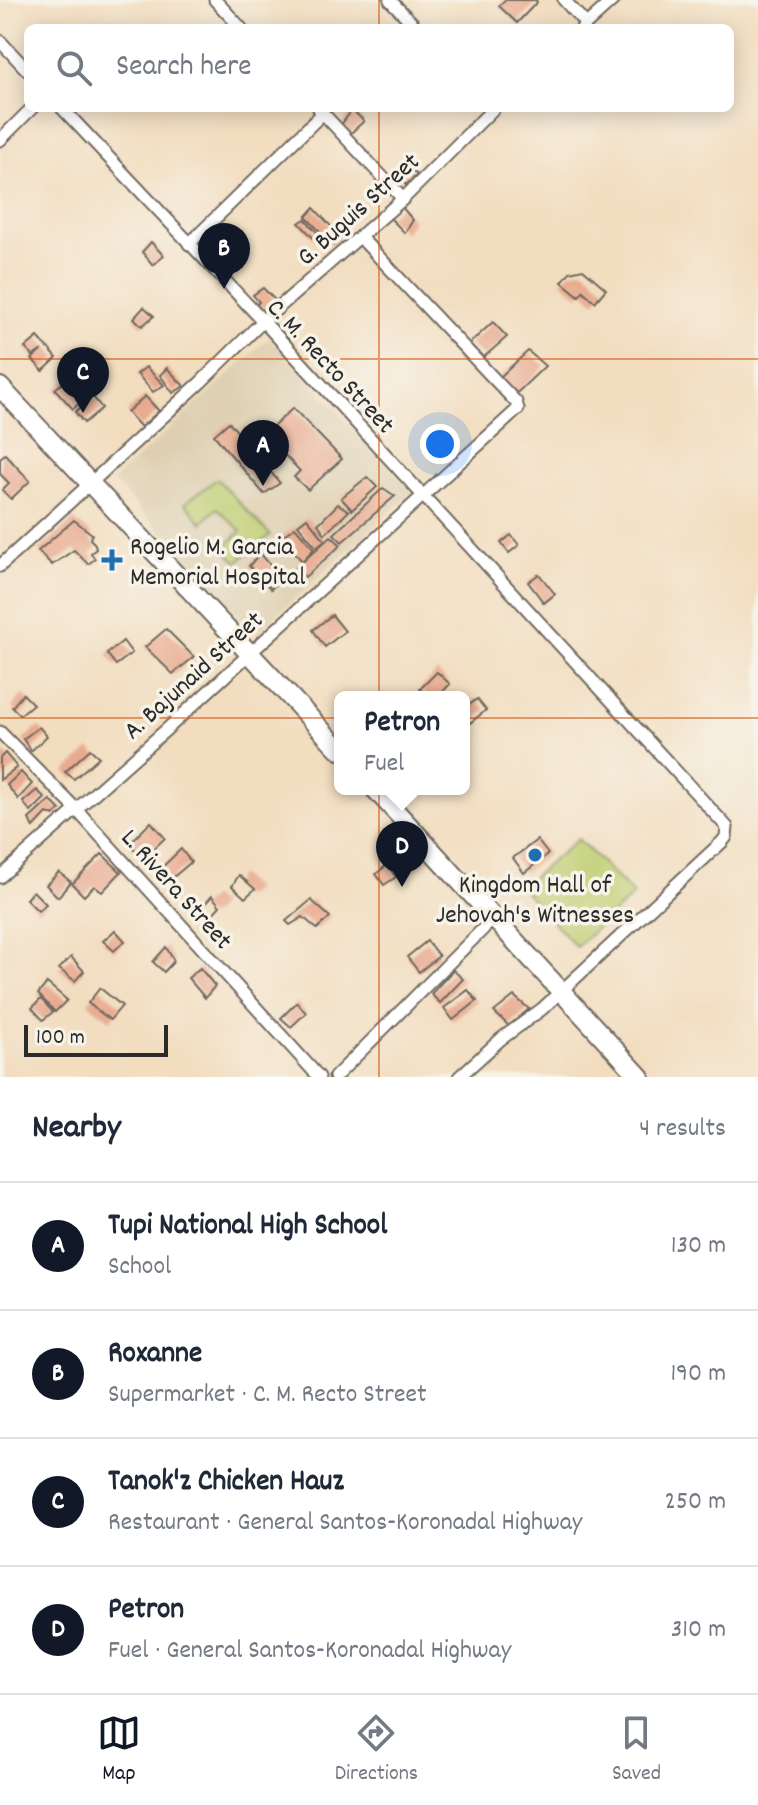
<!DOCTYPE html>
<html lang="en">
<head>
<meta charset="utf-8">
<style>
  :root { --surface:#fff; --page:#f6f6f7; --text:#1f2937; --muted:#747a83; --line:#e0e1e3; --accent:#111827 }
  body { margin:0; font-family:Dekko,sans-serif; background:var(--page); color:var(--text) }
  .scale { position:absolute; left:24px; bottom:20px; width:144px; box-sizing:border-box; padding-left:8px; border:4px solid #2b2b2b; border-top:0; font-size:22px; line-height:28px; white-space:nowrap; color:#2b2b2b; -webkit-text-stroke:6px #f7f3e8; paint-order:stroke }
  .you { position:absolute; left:440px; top:444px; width:28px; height:28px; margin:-20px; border:6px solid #fff; border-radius:50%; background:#1a73e8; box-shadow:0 0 0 12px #1a73e833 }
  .badge { display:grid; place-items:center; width:52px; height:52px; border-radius:50%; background:var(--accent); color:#fff; font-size:26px; font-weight:700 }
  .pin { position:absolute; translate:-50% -66px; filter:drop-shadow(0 2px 4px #0008) }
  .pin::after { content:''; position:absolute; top:42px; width:28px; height:24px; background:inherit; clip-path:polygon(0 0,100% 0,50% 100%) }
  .popup { position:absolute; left:334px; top:691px; width:136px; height:104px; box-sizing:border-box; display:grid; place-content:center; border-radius:12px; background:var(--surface); filter:drop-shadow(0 2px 6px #0005); font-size:26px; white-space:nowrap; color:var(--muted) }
  .popup b { font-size:30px; color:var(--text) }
  .popup::after { content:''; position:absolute; left:50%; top:100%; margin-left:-16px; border:16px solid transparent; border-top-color:var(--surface) }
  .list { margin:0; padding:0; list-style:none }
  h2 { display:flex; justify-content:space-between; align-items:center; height:104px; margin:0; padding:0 32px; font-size:34px }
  h2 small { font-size:26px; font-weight:400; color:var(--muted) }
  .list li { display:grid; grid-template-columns:52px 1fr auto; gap:24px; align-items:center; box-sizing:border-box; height:128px; padding:0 32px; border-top:2px solid var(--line) }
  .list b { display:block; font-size:30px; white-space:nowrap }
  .list p { margin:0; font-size:26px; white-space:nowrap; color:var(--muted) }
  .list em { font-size:26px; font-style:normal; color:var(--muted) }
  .icon { flex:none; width:44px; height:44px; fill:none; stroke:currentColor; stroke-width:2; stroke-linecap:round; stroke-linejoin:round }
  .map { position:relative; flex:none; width:758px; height:1077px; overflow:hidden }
  .search { position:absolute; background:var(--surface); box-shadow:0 4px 20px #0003; left:24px; right:24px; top:24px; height:88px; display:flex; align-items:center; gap:20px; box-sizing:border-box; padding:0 28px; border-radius:12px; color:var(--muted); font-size:30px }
  .sheet { height:616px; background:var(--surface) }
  nav { display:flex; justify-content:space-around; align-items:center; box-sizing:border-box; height:112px; border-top:2px solid var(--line); background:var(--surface); font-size:22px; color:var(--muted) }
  nav a { display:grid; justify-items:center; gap:4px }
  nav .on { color:var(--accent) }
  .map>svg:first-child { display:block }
</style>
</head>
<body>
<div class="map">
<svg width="758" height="1077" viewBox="0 0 758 1077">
  <rect width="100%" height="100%" fill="#f7f3e8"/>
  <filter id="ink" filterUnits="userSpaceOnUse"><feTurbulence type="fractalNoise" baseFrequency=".0125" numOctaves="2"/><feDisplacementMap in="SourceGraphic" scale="16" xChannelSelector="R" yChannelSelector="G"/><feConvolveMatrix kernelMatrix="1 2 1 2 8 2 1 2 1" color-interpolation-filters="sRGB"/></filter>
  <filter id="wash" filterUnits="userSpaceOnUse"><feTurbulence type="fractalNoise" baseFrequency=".006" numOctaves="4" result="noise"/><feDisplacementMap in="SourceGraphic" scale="32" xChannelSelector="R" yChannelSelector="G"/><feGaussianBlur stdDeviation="1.8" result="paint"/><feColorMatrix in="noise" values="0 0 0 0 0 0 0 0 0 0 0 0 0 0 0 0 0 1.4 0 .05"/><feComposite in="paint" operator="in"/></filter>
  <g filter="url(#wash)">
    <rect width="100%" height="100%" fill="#f2ddbf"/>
    <!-- built -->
    <polygon fill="#decfb1" points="269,338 413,492 256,633 113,481"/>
    <!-- green -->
    <g fill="#bece71" stroke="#747c4e" stroke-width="2">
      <polygon points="217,479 270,535 237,562 223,548 241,531 217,508 202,523 185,503"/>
      <polygon points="578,839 634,895 576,947 521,887"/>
    </g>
    <g id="blocks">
      <!-- building -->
      <g fill="#e9ab90">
        <polygon points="505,0 536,0 537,2 517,23 499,6"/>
        <polygon points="352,110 364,121 351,133 341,125"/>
        <polygon points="406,164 417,175 406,185 396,174"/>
        <polygon points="401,206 413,220 405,233 389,217"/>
        <polygon points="314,208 340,236 333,245 306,217"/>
        <polygon points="305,219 328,245 324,249 299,223"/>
        <polygon points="151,242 164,256 153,265 142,252"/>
        <polygon points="583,269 606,289 595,302 583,291 579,296 562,282 570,272"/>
        <polygon points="263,288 276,301 261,311 256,305 259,302 253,295"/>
        <polygon points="144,307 154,316 142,326 134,318"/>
        <polygon points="493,322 507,337 484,357 469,344"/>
        <polygon points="38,337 57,358 43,371 32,359 42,350 33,356 25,348"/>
        <polygon points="528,351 545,366 517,393 499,378"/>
        <polygon points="146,367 164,385 153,392 137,374"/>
        <polygon points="167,368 184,386 173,393 160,375"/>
        <polygon points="72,375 89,395 73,409 55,389"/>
        <polygon points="145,396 159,411 141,427 127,412"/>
        <polygon points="93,397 102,408 84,423 75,412"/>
        <polygon points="293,408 342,459 308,490 294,477 300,471 279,449 272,454 260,439"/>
        <polygon points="229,422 280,483 264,494 214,435"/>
        <polygon points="5,454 30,481 11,499 2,490 9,483 0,474 0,458"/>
        <polygon points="367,477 377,487 352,510 341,498"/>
        <polygon points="383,488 395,496 342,542 334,534"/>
        <polygon points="338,504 349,511 325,534 318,524"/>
        <polygon points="307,518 325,540 316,547 298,525"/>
        <polygon points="74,520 92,534 90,539 95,544 96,549 91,553 95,559 88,564 74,550 52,565 38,551"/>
        <polygon points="295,527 314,549 302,561 281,537"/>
        <polygon points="511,535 519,545 509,553 501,543"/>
        <polygon points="331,536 341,545 305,577 296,568"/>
        <polygon points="260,553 281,578 271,589 249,566"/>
        <polygon points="539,574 555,594 544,603 528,582"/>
        <polygon points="332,615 345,631 325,647 313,630"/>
        <polygon points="166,629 194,657 173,674 145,647"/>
        <polygon points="123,641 132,653 116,665 107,654"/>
        <polygon points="437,672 450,684 438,697 428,697 420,689"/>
        <polygon points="23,694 33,704 20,715 12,707"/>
        <polygon points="477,699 486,710 470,723 464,716 464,709"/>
        <polygon points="39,727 47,736 31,751 23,739"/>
        <polygon points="90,749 99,757 74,779 65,772"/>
        <polygon points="5,753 17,767 0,780 0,758"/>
        <polygon points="21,772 32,784 18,799 7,785"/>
        <polygon points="37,790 45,798 31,812 23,802"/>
        <polygon points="50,800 60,810 54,816 47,813 33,828 29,819"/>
        <polygon points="151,822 165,838 142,860 130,843"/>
        <polygon points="537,840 548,854 524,873 513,858"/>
        <polygon points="181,849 191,862 164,885 156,873"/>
        <polygon points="102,854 121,872 102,892 94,886 84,896 72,884"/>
        <polygon points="387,865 396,877 384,885 376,874"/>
        <polygon points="59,872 71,882 58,897 46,885"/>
        <polygon points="239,875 255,889 245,898 232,886"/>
        <polygon points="33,891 46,904 38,911 26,899"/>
        <polygon points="212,896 220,906 210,917 199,910"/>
        <polygon points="311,900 330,917 317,929 303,917 290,925 286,921"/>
        <polygon points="115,930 125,941 114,951 103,941"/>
        <polygon points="427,941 439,956 419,972 407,957"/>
        <polygon points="166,947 174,961 164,972 153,962"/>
        <polygon points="71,957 84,971 75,981 59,969"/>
        <polygon points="200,968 215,986 205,998 188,978"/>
        <polygon points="453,970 463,979 440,1003 431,994"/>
        <polygon points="47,983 67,1000 55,1012 38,994"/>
        <polygon points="100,988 122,1006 110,1020 88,1003"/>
        <polygon points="468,990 477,1001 453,1020 444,1008"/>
        <polygon points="514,996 529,1009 509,1026 494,1012"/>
        <polygon points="41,999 53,1012 43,1020 32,1008"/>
        <polygon points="297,1002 306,1013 291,1027 281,1018"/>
      </g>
    </g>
  </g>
  <g filter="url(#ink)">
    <use href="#blocks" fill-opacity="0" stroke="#71695f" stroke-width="2"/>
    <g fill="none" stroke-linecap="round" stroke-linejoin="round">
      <defs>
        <g id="minor">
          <polyline points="215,0 241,28"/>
          <polyline points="390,0 417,28"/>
          <polyline points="564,0 586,24"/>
          <polyline points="582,28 613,0"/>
          <polyline points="0,41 28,71"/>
          <polyline points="62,108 263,321 727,827 726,837 722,842 542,1009 501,1039 459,1077"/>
          <polyline points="319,109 403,199"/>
          <polyline points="0,140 32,108"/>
          <polyline points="189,244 323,113"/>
          <polyline points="0,566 201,382 263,321 403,199 494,108"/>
          <polyline points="0,732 75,808 319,1077"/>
          <polyline points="0,877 167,729 518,409 516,402 360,237"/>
          <polyline points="335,1077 493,919"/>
        </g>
        <g id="trunk">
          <polyline points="0,387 340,750"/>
          <polyline points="375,789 640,1077"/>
        </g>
      </defs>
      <!-- minor casing -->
      <use href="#minor" stroke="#71695f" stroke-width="15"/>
      <!-- trunk casing -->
      <use href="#trunk" stroke="#71695f" stroke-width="22"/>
      <!-- minor -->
      <use href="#minor" stroke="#fff" stroke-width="11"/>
      <!-- trunk -->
      <use href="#trunk" stroke="#fff" stroke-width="18"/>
    </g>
  </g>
  <!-- grid -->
  <path fill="none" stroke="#d5540f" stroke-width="2" stroke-opacity="0.55" d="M379,0V28M379,108V1077M0,359H758M0,718H758"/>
  <!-- markers -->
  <g fill="#1f6fb2" stroke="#f7f3e8" stroke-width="3">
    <path d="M108 548h8v8h8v8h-8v8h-8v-8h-8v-8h8z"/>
    <circle cx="535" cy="855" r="8"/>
  </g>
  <g text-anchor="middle" stroke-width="7" stroke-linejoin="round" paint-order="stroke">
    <!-- street labels -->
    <g font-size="26" fill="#2b2b2b" stroke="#f7f3e8">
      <text transform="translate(357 208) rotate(-42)" y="9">G. Buguis Street</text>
      <text transform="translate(332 365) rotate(47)" y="9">C. M. Recto Street</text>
      <text transform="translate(192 674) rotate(-42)" y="9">A. Bajunaid Street</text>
      <text transform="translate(178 888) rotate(48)" y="9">L. Rivera Street</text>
    </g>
    <!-- poi labels -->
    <g font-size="26" fill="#2b2b2b" stroke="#f7f3e8" text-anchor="start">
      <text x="130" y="554">Rogelio M. Garcia<tspan x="130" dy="30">Memorial Hospital</tspan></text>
      <text x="535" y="892" text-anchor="middle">Kingdom Hall of<tspan x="535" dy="30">Jehovah's Witnesses</tspan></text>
    </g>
  </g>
</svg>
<div class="scale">100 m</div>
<div class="you"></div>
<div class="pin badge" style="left:263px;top:486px">A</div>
<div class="pin badge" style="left:224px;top:289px">B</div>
<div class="pin badge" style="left:83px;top:413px">C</div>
<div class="pin badge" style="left:402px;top:887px">D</div>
<div class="popup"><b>Petron</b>Fuel</div>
<div class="search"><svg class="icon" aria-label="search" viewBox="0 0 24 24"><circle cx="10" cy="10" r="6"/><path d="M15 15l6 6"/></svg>Search here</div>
</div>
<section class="sheet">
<h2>Nearby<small>4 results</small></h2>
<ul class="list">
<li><span class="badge">A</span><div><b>Tupi National High School</b><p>School</p></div><em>130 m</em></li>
<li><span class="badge">B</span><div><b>Roxanne</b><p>Supermarket · C. M. Recto Street</p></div><em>190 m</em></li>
<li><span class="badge">C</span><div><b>Tanok'z Chicken Hauz</b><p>Restaurant · General Santos-Koronadal Highway</p></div><em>250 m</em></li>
<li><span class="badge">D</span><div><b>Petron</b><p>Fuel · General Santos-Koronadal Highway</p></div><em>310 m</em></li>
</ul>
</section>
<nav>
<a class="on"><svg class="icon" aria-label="map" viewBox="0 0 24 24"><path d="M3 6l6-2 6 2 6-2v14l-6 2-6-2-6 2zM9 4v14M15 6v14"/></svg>Map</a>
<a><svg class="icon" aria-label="directions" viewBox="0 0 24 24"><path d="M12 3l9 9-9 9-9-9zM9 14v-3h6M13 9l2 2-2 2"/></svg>Directions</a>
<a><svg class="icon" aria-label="saved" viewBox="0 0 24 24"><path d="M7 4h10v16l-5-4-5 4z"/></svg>Saved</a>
</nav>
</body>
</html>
